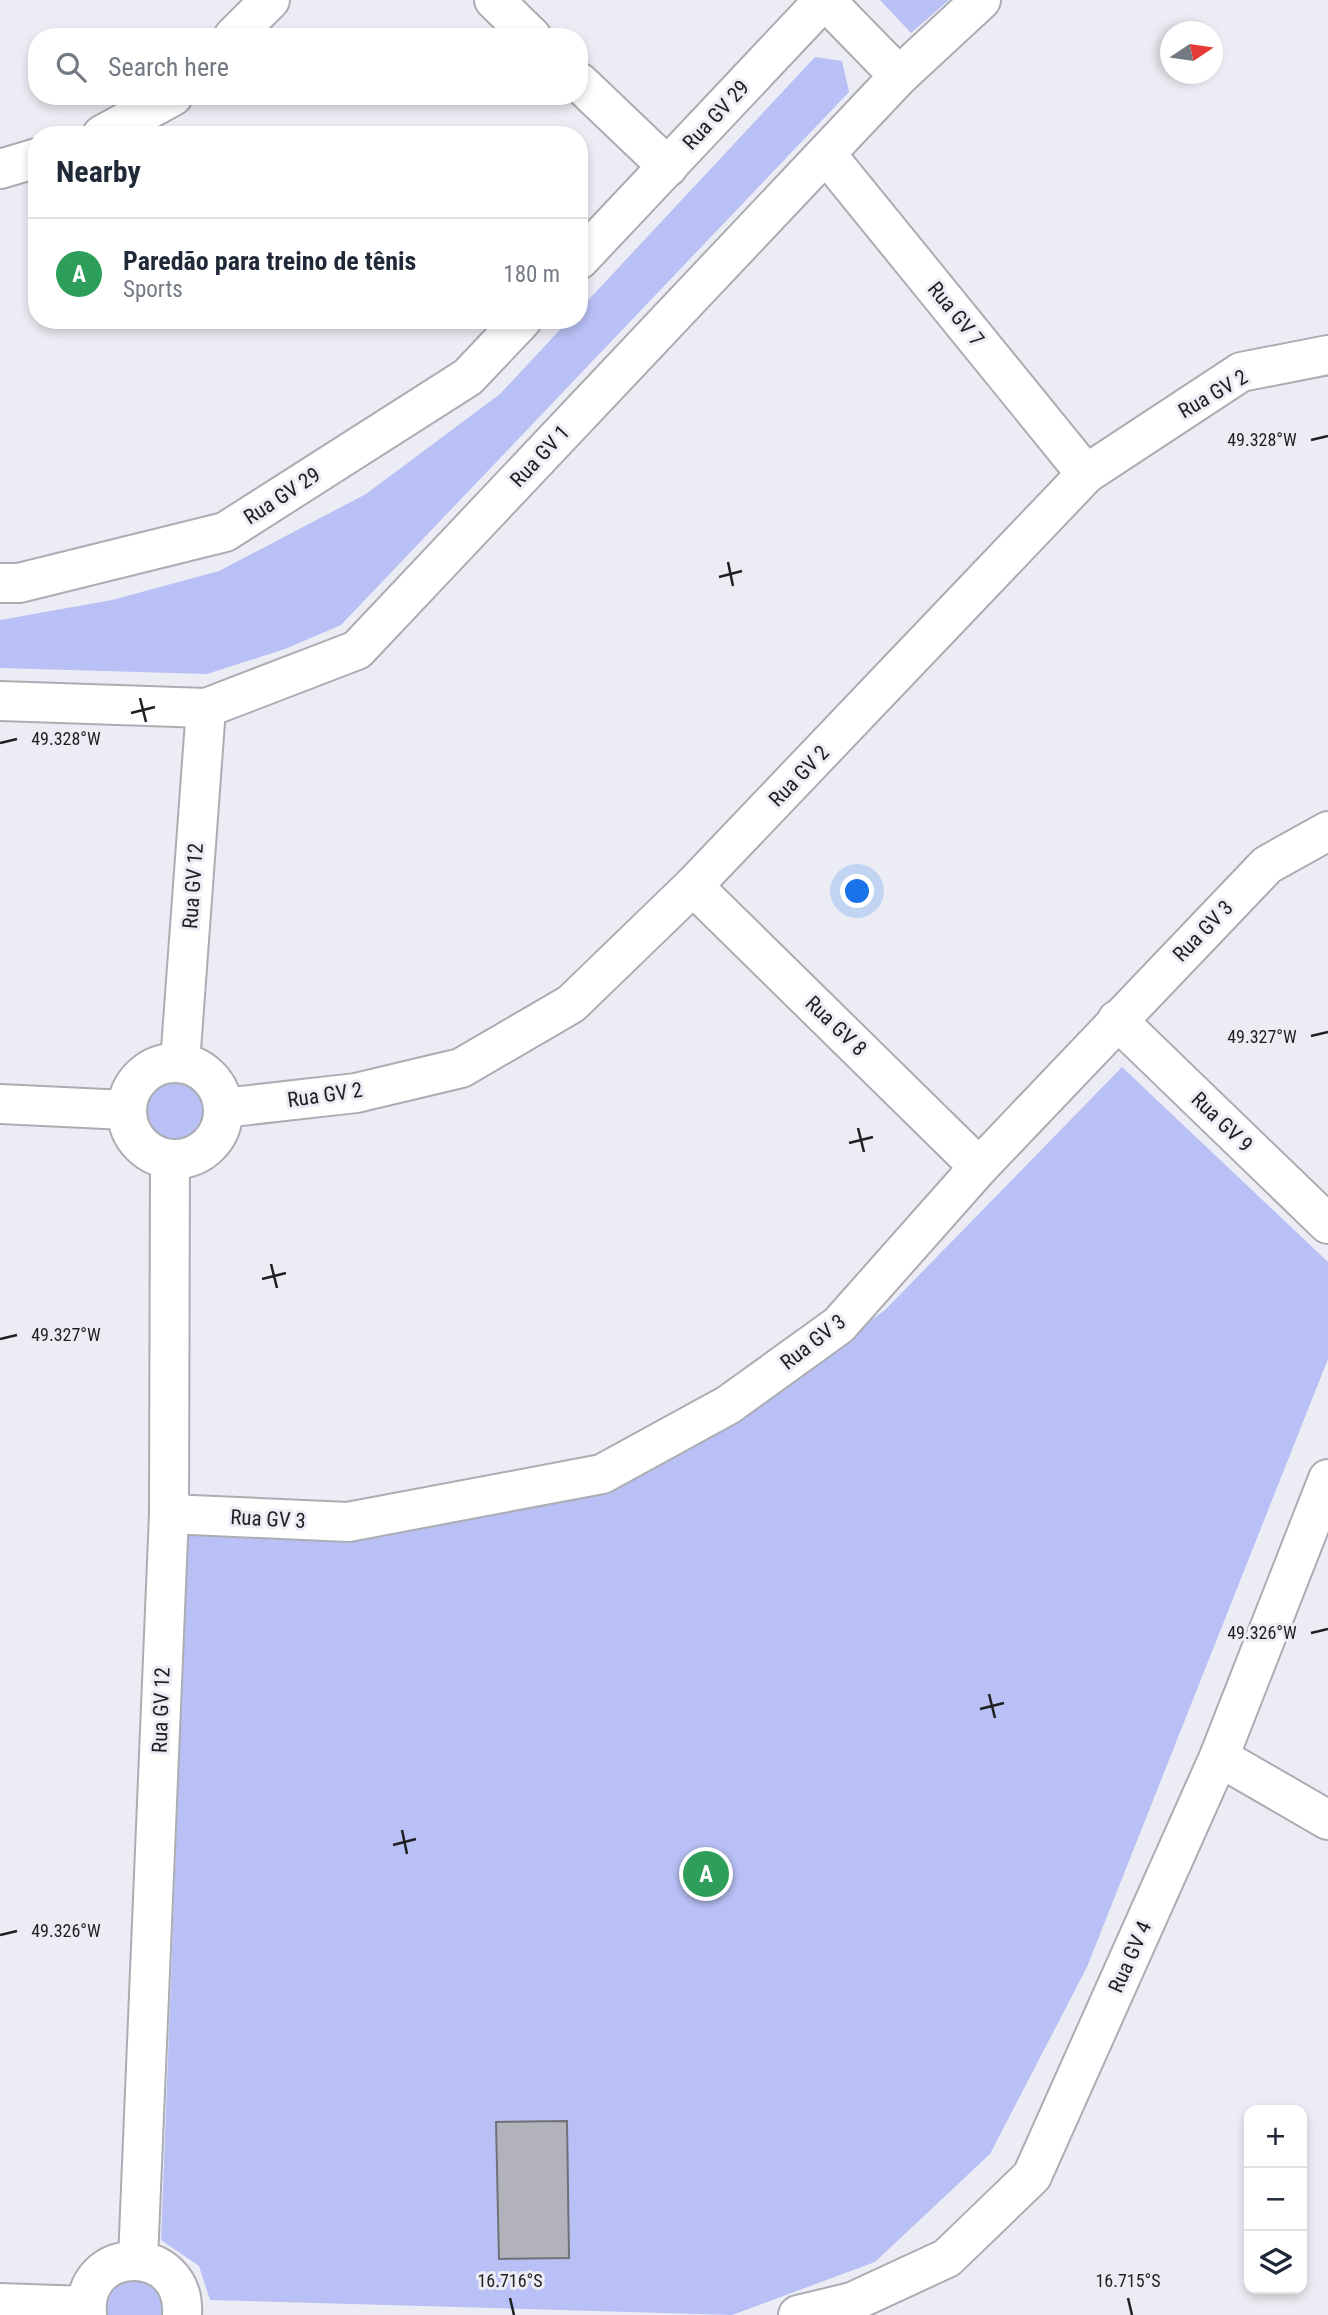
<!DOCTYPE html>
<html lang="en">
<head>
<meta charset="utf-8">
<style>
  :root { --surface:#fff; --page:#f6f6f7; --text:#1f2937; --muted:#747a83; --line:#e0e1e3; --accent:#0b8043 }
  body { margin:0; font-family:"Roboto Condensed",sans-serif; background:var(--page); color:var(--text) }
  .controls { position:absolute; right:21px; bottom:21px; display:grid; overflow:hidden; border-radius:14px; box-shadow:0 4px 10px #0003 }
  .controls button { width:63px; height:63px; display:grid; place-items:center; padding:0; border:0; border-bottom:2px solid var(--line); background:var(--surface); color:var(--text); font:35px sans-serif }
  .compass { position:absolute; left:1160px; top:21px; width:63px; height:63px; border-radius:50%; background:var(--surface); box-shadow:0 4px 10px #0003; rotate:77deg }
  .you { position:absolute; left:858px; top:892px; width:24px; height:24px; margin:-18px; border:5px solid #fff; border-radius:50%; background:#1a73e8; box-shadow:0 0 0 10px #1a73e833 }
  .badge { display:grid; place-items:center; width:46px; height:46px; border-radius:50%; background:var(--accent); color:#fff; font-size:23px; font-weight:700 }
  .pin { position:absolute; translate:-50% -50%; border:4px solid #fff; box-shadow:0 2px 7px #0006 }
  .list { margin:0; padding:0; list-style:none }
  h2 { display:flex; justify-content:space-between; align-items:center; height:91px; margin:0; padding:0 28px; font-size:30px }
  h2 small { font-size:23px; font-weight:400; color:var(--muted) }
  .list li { display:grid; grid-template-columns:46px 1fr auto; gap:21px; align-items:center; box-sizing:border-box; height:112px; padding:0 28px; border-top:2px solid var(--line) }
  .list b { display:block; font-size:26px; white-space:nowrap }
  .list p { margin:0; font-size:23px; white-space:nowrap; color:var(--muted) }
  .list em { font-size:23px; font-style:normal; color:var(--muted) }
  .icon { flex:none; width:38px; height:38px; fill:none; stroke:currentColor; stroke-width:2; stroke-linecap:round; stroke-linejoin:round }
  .map { position:relative; flex:none; width:1328px; height:2315px; overflow:hidden }
  .search { position:absolute; background:var(--surface); box-shadow:0 4px 10px #0003; left:28px; top:28px; width:560px; height:77px; display:flex; align-items:center; gap:18px; box-sizing:border-box; padding:0 24px; border-radius:28px; color:var(--muted); font-size:26px }
  .panel { position:absolute; background:var(--surface); box-shadow:0 4px 10px #0003; left:28px; top:126px; width:560px; height:203px; border-radius:28px }
  .map>svg:first-child { display:block }
</style>
</head>
<body>
<div class="map">
<svg width="1328" height="2315" viewBox="0 0 1328 2315">
  <rect width="100%" height="100%" fill="#ecedf4"/>
  <!-- green -->
  <g fill="#b8c0f5">
    <polygon points="880,0 949,0 911,33"/>
    <polygon points="815,57 842,61 849,92 341,625 285,649 207,674 0,668 0,620 112,600 219,571 366,494 500,394 569,320 579,320 579,310"/>
    <polygon points="1122,1067 1328,1262 1328,1359 1087,1967 990,2154 875,2262 732,2315 210,2300 199,2266 161,2240 188,1529 581,1497 712,1436 885,1310"/>
    <circle cx="176" cy="1109" r="34"/>
    <polygon points="134,2274 161,2288 167,2315 100,2315 102,2295"/>
  </g>
  <!-- building -->
  <polygon fill="#b2b3ba" stroke="#707177" stroke-width="2" points="567,2121 569,2258 499,2259 496,2122"/>
  <g fill="none" stroke-linecap="round" stroke-linejoin="round">
    <defs>
      <g id="minor">
        <polyline points="494,0 532,37"/>
        <polyline points="825,0 899,76"/>
        <polyline points="233,37 270,0"/>
        <polyline points="579,82 668,167"/>
        <polyline points="102,135 173,96"/>
        <polyline points="826,154 1086,474"/>
        <polyline points="0,169 37,158"/>
        <polyline points="579,260 824,0"/>
        <polyline points="0,583 19,583 225,532 468,377 522,320"/>
        <polyline points="0,701 206,708 357,650 899,76 981,0"/>
        <polyline points="693,886 979,1167"/>
        <polyline points="1117,1020 1328,1224"/>
        <circle cx="175" cy="1111" r="48"/>
        <polyline points="180,1063 206,708"/>
        <polyline points="0,1104 126,1110"/>
        <polyline points="223,1108 356,1093 461,1068 571,1004 693,886 1086,474 1241,372 1328,355"/>
        <polyline points="169,1514 348,1522 602,1474 728,1405 839,1325 979,1167 1267,865 1328,831"/>
        <polyline points="1219,1757 1328,1820"/>
        <polyline points="138,2260 169,1514 170,1159"/>
        <polyline points="0,2303 86,2306"/>
        <path d="M87,2315C80,2243 187,2243 182,2315"/>
        <polyline points="798,2315 852,2302 947,2258 1032,2176 1219,1757 1328,1479"/>
      </g>
    </defs>
    <!-- minor casing -->
    <use href="#minor" stroke="#acadb3" stroke-width="42"/>
    <!-- minor -->
    <use href="#minor" stroke="#fff" stroke-width="38"/>
  </g>
  <!-- ticks -->
  <path fill="none" stroke="#1f2022" stroke-width="2.5" d="M1311,440L1328,436M728,562L733,586M719,577L742,571M140,698L146,722M131,713L155,707M0,743L17,739M1311,1036L1328,1032M858,1128L864,1152M849,1143L873,1137M271,1264L277,1288M262,1279L286,1273M0,1339L17,1335M1311,1633L1328,1629M989,1694L995,1718M980,1709L1004,1703M402,1830L407,1854M393,1845L416,1839M0,1935L17,1931M510,2298L514,2315M1128,2298L1132,2315"/>
  <g text-anchor="middle" stroke-width="6" stroke-linejoin="round" paint-order="stroke">
    <!-- street labels -->
    <g font-size="21" fill="#1f2022" stroke="#ecedf4">
      <text transform="translate(716 115) rotate(-47)" y="7">Rua GV 29</text>
      <text transform="translate(956 314) rotate(51)" y="7">Rua GV 7</text>
      <text transform="translate(1213 394) rotate(-30)" y="7">Rua GV 2</text>
      <text transform="translate(540 456) rotate(-47)" y="7">Rua GV 1</text>
      <text transform="translate(282 496) rotate(-33)" y="7">Rua GV 29</text>
      <text transform="translate(799 776) rotate(-46)" y="7">Rua GV 2</text>
      <text transform="translate(193 886) rotate(-86)" y="7">Rua GV 12</text>
      <text transform="translate(1203 931) rotate(-46)" y="7">Rua GV 3</text>
      <text transform="translate(836 1026) rotate(44)" y="7">Rua GV 8</text>
      <text transform="translate(325 1095) rotate(-8)" y="7">Rua GV 2</text>
      <text transform="translate(1222 1122) rotate(44)" y="7">Rua GV 9</text>
      <text transform="translate(813 1342) rotate(-38)" y="7">Rua GV 3</text>
      <text transform="translate(268 1519) rotate(3)" y="7">Rua GV 3</text>
      <text transform="translate(161 1710) rotate(-88)" y="7">Rua GV 12</text>
      <text transform="translate(1130 1957) rotate(-66)" y="7">Rua GV 4</text>
    </g>
  </g>
  <g font-size="18" text-anchor="middle" fill="#1f2022" stroke="#ecedf4" stroke-width="6" stroke-linejoin="round" paint-order="stroke">
    <text x="1262" y="446">49.328°W</text>
    <text x="66" y="745">49.328°W</text>
    <text x="1262" y="1043">49.327°W</text>
    <text x="66" y="1341">49.327°W</text>
    <text x="1262" y="1639">49.326°W</text>
    <text x="66" y="1937">49.326°W</text>
    <text x="510" y="2287">16.716°S</text>
    <text x="1128" y="2287">16.715°S</text>
  </g>
</svg>
<div class="controls">
<button>+</button>
<button>−</button>
<button><svg class="icon" aria-label="layers" viewBox="0 0 24 24"><path d="M12 4l9 5-9 5-9-5zM3 14l9 5 9-5"/></svg></button>
</div>
<svg class="compass" viewBox="-18 -18 36 36"><path d="M0-13l5 13h-10z" fill="#e53935"/><path d="M0 13l5-13h-10z" fill="#747a83"/></svg>
<div class="you"></div>
<div class="pin badge" style="left:706px;top:1874px;background:#2e9e5b">A</div>
<div class="search"><svg class="icon" aria-label="search" viewBox="0 0 24 24"><circle cx="10" cy="10" r="6"/><path d="M15 15l6 6"/></svg>Search here</div>
<section class="panel">
<h2>Nearby<small></small></h2>
<ul class="list">
<li><span class="badge" style="background:#2e9e5b">A</span><div><b>Paredão para treino de tênis</b><p>Sports</p></div><em>180 m</em></li>
</ul>
</section>
</div>
</body>
</html>
